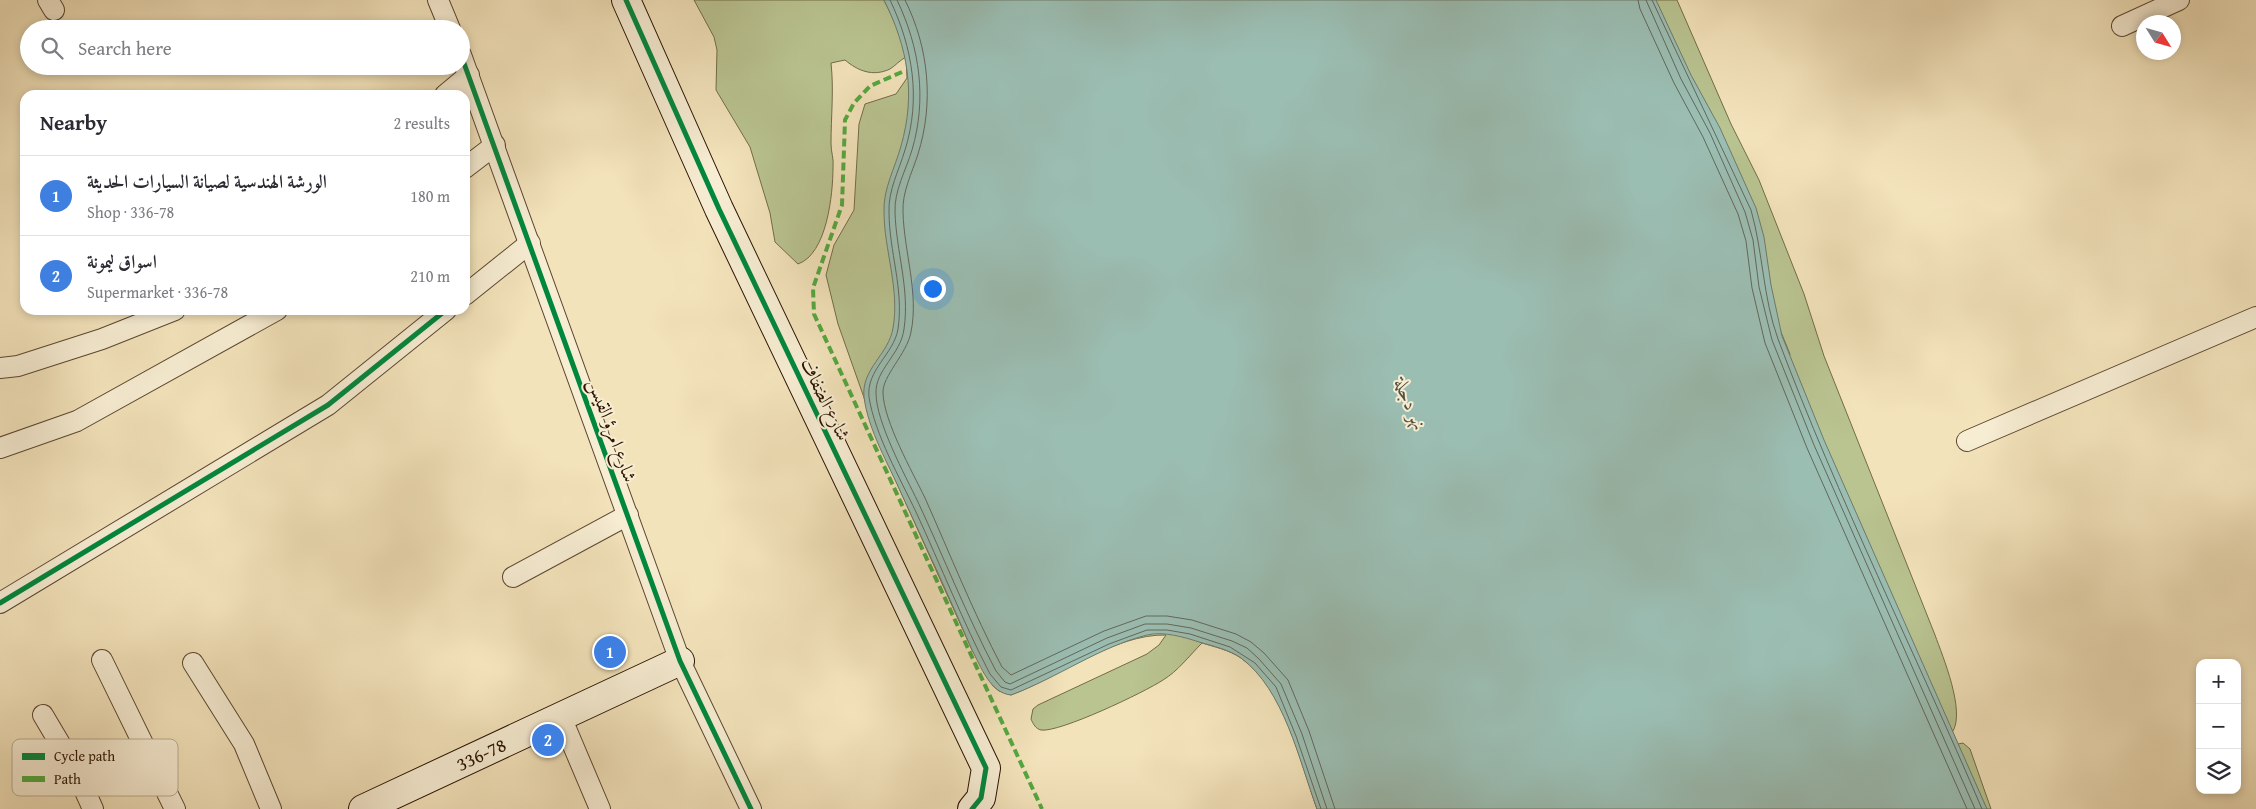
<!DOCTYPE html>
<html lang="en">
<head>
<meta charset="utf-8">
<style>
  :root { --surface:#fff; --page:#f2f2f3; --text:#2b2b33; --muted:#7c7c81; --line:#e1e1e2; --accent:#db2777 }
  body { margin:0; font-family:"Gentium Book Plus",Amiri,serif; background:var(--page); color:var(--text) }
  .controls { position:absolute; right:15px; bottom:15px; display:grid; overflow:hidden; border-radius:10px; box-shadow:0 2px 8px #0003 }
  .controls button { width:45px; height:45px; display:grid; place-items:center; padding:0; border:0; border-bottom:1px solid var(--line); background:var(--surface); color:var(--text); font:25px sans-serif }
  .compass { position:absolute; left:2136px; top:15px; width:45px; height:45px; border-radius:50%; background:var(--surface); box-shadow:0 2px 8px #0003; rotate:127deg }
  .you { position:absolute; left:932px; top:288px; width:18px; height:18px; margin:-12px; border:4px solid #fff; border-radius:50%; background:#1a73e8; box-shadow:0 0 0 8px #1a73e833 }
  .badge { display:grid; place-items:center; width:32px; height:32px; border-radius:50%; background:var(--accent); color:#fff; font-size:16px; font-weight:700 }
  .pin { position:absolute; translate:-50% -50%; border:2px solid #fff; box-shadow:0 1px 5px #0006 }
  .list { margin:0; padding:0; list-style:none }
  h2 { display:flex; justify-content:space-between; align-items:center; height:65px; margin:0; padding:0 20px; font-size:21px }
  h2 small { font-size:16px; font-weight:400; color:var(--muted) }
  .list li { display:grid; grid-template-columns:32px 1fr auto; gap:15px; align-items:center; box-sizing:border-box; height:80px; padding:0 20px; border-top:1px solid var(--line) }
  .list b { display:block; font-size:19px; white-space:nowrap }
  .list p { margin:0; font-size:16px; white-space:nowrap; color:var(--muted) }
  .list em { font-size:16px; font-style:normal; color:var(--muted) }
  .icon { flex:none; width:28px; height:28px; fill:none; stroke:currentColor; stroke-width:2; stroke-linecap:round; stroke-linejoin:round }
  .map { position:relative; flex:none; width:2256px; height:809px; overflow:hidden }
  .search { position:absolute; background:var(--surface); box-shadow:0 2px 8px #0003; left:20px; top:20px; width:450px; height:55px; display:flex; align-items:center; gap:12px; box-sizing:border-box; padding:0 18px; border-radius:28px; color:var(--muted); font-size:19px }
  .panel { position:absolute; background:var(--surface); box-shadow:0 2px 8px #0003; left:20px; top:90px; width:450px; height:225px; border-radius:15px }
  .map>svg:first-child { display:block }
</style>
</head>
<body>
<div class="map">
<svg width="2256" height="809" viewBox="0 0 2256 809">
  <rect width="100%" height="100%" fill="#f3e3bb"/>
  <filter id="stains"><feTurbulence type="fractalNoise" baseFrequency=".004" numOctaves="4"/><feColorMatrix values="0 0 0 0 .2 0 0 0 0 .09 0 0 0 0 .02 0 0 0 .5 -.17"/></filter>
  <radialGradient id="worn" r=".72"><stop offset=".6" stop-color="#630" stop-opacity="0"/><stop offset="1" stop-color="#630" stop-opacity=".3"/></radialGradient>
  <!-- green -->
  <g fill="#b9c491" stroke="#726c48">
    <path d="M694,0H884L898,29L906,57L1212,491L1317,809C1300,761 1284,688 1241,658C1229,650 1215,647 1202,643C1189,656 1178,671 1163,680C1145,692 1059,733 1041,730C1036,729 1033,724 1031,719L1033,709L1038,705L1147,654L1159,645L1166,635C1114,634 1059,677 1011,695L999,691L993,686L972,650L885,457L838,324L826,275L834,245L854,210L859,124L865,104L896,94L907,78L906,57C900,60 895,66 890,69C873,77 858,71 845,60L831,63C834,90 831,116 831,144C831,152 834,159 833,167C833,194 827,254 798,264L775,242L770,213L750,147L716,90L717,50L714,37Z"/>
    <path d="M1644,0H1677L1731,124L1759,180L1804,294L1824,356L1935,635C1943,657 1965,710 1953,731L1945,734L1787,366L1790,354Z"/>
    <polygon points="1963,743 1970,749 1991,809 1942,809 1960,750 1958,744"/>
  </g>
  <!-- water -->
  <path fill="#9bbeb3" stroke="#6e7a6b" d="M884,0H1656L1691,75L1720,128L1756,208L1764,237L1771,285L1782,336L1824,440L1987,809H1317C1299,760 1284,690 1241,658C1230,650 1213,646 1199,642C1184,637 1163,631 1147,635C1099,647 1057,678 1011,695C990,693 981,667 972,650C950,598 926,547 902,495C889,465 868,430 864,397C861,369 889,354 893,328C900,289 884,250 884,212C883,189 895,168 901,146C916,94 908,48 884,0Z"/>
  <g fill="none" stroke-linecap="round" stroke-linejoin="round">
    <!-- shore -->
    <g stroke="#62685a" stroke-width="1">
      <path d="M890,0C913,48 921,99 905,150C899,170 888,191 889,212C889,251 904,289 898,329C894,354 866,370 869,397C875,435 900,478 916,512C941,566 963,622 990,674L1001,687L1011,690L1109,644L1147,630H1167L1190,634L1230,647L1255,663L1276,687L1296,736L1321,809"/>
      <path d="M897,0C920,48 927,99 912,150C906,170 894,191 895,212C896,251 910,289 904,329C901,354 875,370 876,393C876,422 905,475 918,502C944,558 967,616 996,671L1005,682L1010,684L1107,638L1145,624H1167L1191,628L1232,641L1247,648L1259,659L1281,684L1302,734L1327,809"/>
      <path d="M905,0C929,48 934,103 918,154C912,173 902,192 903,212C904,252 919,293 911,332C907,354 882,376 883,393C884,422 912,471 925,498C950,554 973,612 1002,667L1011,675L1104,631L1146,616H1167L1192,620L1236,634L1251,642L1264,653L1288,680L1309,731L1335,809"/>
      <polyline points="1638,0 1640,9 1674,83 1703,137 1738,214 1746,241 1752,288 1765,343 1807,448 1967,809"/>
      <polyline points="1646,0 1681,79 1710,133 1745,212 1753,240 1759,287 1772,340 1814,445 1975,809"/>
      <path d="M1652,0L1751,210C1763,252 1763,298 1778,339C1838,499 1915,652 1982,809"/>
    </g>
    <defs>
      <g id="street">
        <polyline points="48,0 54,10"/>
        <polyline points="438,0 450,29"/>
        <polyline points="2122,26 2179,0"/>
        <polyline points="461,55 680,661 751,809"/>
        <polyline points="445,95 469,75"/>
        <polyline points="465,168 495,145"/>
        <polyline points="465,295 530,243"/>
        <polyline points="0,368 18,366 102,339 175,310"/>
        <polyline points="1967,441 2256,317"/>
        <polyline points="0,448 77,421 277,310"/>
        <polyline points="513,577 628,515"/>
        <polyline points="0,603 328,405 446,310"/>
        <polyline points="102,660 175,809"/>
        <polyline points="193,663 244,744 271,809"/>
        <polyline points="43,715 75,769 93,809"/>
        <polyline points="561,717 600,809"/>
      </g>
      <g id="secondary">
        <polyline points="626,0 719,209 986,768 981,798 972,809"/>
        <polyline points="363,809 680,661"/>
      </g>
    </defs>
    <!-- street casing -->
    <use href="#street" stroke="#5c472f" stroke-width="22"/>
    <!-- secondary casing -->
    <use href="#secondary" stroke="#2a1300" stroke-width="30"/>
    <!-- street -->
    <use href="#street" stroke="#f7edd3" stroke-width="20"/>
    <!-- secondary -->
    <use href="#secondary" stroke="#f7edd3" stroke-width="28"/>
    <!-- quiet -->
    <polyline stroke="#53a840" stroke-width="4" stroke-dasharray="8 4" stroke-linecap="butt" points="902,72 870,86 854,103 845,120 842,205 813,288 814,314 1042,809"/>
    <defs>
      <g id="cycleway">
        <polyline points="626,0 719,209 986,768 981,798 972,809"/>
        <polyline points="461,55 680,661 751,809"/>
        <polyline points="0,603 328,405 446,310"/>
      </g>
    </defs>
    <!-- cycleway casing -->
    <use href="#cycleway" stroke="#f7edd3" stroke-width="8"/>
    <!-- cycleway -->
    <use href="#cycleway" stroke="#00873e" stroke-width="5"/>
  </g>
  <g text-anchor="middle" stroke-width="4" stroke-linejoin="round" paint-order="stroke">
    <!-- street labels -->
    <g font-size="19" fill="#2a1300" stroke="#f7edd3">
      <text transform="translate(826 399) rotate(64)" y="7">شارع الضفاف</text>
      <text transform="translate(613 430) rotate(70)" y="7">شارع امرؤ القيس</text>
      <text transform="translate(481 754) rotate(-25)" y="7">336-78</text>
    </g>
    <!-- water labels -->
    <g font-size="20" font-style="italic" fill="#524f3f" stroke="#f7edd3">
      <text transform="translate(1411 404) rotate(67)" y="7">نهر دجلة</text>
    </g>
  </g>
  <!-- legend -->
  <rect x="12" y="739" width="166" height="57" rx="8" fill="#f7edd3" stroke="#baac94" stroke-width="1"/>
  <rect x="22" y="753" width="23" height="7" fill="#00873e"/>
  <rect x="22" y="776" width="23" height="6" fill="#53a840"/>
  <g font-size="14" fill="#2a1300">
    <text x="54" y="761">Cycle path</text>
    <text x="54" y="784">Path</text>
  </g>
  <rect width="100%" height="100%" filter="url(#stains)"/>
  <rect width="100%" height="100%" fill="url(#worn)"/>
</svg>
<div class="controls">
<button>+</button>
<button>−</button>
<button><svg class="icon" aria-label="layers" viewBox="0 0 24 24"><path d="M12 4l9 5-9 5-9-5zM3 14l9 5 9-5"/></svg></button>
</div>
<svg class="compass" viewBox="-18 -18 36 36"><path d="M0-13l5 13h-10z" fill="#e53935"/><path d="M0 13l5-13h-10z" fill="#7c7c81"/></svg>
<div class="you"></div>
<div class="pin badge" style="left:610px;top:652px;background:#3f7fe0">1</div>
<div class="pin badge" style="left:548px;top:740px;background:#3f7fe0">2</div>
<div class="search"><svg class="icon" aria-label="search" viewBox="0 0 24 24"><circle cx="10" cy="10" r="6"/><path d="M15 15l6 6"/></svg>Search here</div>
<section class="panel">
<h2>Nearby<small>2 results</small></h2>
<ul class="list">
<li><span class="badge" style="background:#3f7fe0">1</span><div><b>الورشة الهندسية لصيانة السيارات الحديثة</b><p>Shop · 336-78</p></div><em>180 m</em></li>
<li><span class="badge" style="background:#3f7fe0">2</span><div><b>اسواق ليمونة</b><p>Supermarket · 336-78</p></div><em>210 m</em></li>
</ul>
</section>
</div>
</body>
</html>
